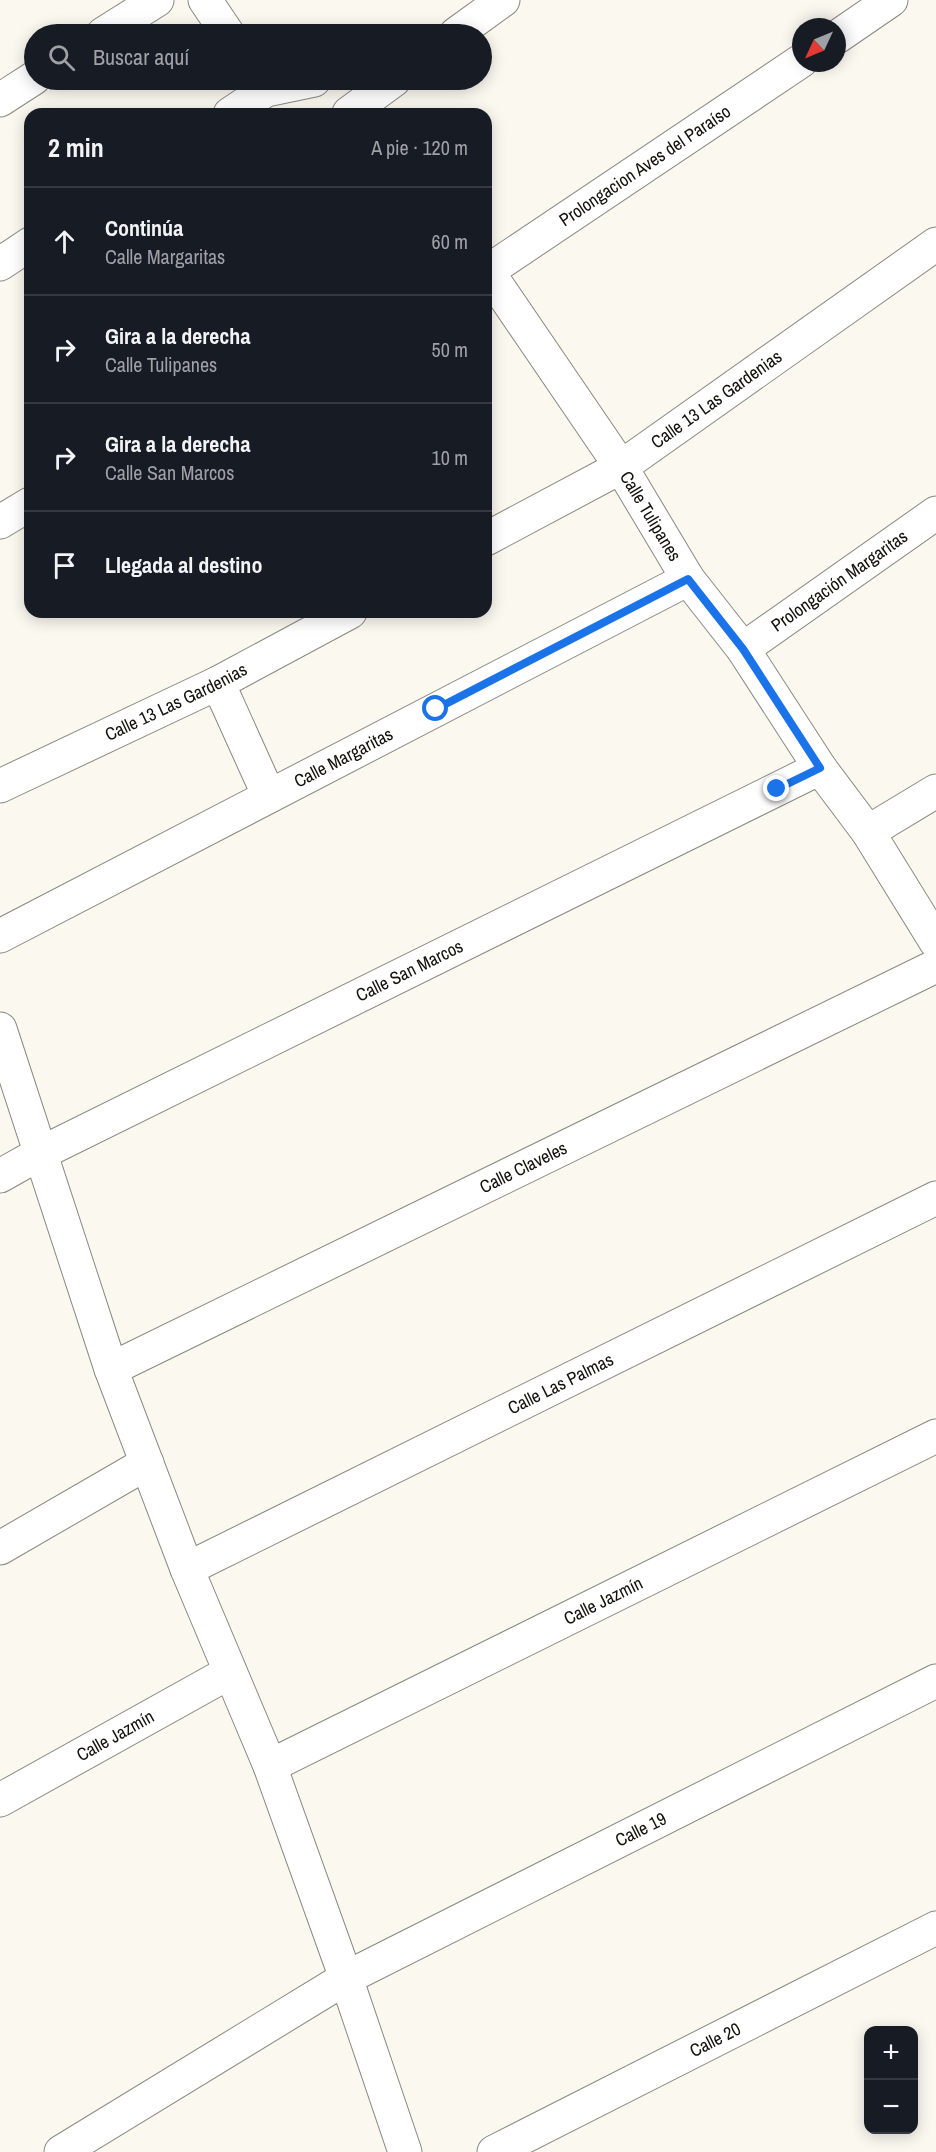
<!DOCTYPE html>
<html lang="es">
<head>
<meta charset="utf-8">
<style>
  :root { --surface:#171b24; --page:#20242c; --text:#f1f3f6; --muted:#9ea1a6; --line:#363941 }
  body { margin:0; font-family:"Archivo Narrow",sans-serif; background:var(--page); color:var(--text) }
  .controls { position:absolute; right:18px; bottom:18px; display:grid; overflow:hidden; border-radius:12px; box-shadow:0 3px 15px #0003 }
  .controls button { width:54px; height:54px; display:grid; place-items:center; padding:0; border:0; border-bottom:2px solid var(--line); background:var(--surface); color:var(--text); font:30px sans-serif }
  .compass { position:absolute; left:792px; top:18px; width:54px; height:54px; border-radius:50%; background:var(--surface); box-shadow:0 3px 15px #0003; rotate:226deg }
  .stop { position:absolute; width:18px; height:18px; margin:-14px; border:4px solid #1a73e8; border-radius:50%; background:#fff }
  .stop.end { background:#1a73e8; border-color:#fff; box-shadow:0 2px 6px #0008 }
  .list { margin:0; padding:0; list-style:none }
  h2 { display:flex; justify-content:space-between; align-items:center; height:78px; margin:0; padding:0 24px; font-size:26px }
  h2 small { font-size:20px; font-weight:400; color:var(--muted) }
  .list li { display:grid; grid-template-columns:39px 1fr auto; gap:18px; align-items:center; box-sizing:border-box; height:108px; padding:0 24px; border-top:2px solid var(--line) }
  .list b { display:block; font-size:22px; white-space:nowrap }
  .list p { margin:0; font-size:20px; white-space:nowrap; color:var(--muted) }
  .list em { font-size:20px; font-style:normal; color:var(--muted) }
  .icon { flex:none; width:33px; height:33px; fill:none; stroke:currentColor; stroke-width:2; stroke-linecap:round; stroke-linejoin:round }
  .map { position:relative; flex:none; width:936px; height:2152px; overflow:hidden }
  .search { position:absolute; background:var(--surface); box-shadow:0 3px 15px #0003; left:24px; top:24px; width:468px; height:66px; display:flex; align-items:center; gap:15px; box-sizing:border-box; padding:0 21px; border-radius:33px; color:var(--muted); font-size:22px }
  .panel { position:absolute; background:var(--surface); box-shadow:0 3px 15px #0003; left:24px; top:108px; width:468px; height:510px; border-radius:18px }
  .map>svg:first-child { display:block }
</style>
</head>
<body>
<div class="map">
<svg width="936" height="2152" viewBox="0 0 936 2152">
  <rect width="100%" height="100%" fill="#fbf8f0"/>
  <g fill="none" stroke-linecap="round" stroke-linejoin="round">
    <defs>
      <g id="minor">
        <polyline points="205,0 228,34"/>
        <polyline points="103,34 157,0"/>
        <polyline points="456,34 503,0"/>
        <polyline points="837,37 891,0"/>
        <polyline points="0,100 34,78"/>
        <polyline points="349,113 394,80"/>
        <polyline points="230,114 266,90 314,80"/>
        <polyline points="0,264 30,244"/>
        <path id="s1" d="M486,269L621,467L688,579L743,649L820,768L868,832L936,942"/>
        <path id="s2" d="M488,271L801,61"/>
        <polyline points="0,522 30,504"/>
        <path id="s3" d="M486,539L621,467L936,244"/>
        <path id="s4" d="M743,649L936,513"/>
        <polyline points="218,683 269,796"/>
        <path id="s5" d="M0,786L218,683L350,612"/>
        <polyline points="868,832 936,791"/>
        <path id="s6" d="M0,936L688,579"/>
        <polyline points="0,1029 111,1369 187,1569 270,1766 346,1978 405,2152"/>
        <path id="s7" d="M0,1176L39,1154L820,768"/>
        <path id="s8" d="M111,1369L936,966"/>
        <polyline points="0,1548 147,1463"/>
        <path id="s9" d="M187,1569L936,1198"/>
        <path id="s10" d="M270,1766L936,1436"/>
        <path id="s11" d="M0,1800L230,1672"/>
        <path id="s12" d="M61,2152L346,1978L936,1681"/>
        <path id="s13" d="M494,2152L936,1928"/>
      </g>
    </defs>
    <!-- minor casing -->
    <use href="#minor" stroke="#8a8880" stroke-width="35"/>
    <!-- minor -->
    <use href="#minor" stroke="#fff" stroke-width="33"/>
  </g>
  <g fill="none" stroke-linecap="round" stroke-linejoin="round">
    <!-- route -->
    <polyline stroke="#1a73e8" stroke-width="8" points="436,709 688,579 743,649 820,768 777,789"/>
  </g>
  <g text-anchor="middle" stroke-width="6" stroke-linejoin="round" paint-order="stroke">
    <!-- street labels -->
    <g font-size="18" fill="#12110e" stroke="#fff">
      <text dy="6" stroke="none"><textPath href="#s2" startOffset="189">Prolongacion Aves del Paraíso</textPath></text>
      <text dy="6" stroke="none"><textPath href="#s3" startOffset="270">Calle 13 Las Gardenias</textPath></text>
      <text dy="6" stroke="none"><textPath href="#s1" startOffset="297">Calle Tulipanes</textPath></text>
      <text dy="6" stroke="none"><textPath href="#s4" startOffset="118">Prolongación Margaritas</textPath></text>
      <text dy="6" stroke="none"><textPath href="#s5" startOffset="195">Calle 13 Las Gardenias</textPath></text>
      <text dy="6" stroke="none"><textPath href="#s6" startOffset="387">Calle Margaritas</textPath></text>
      <text dy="6" stroke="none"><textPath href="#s7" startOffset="458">Calle San Marcos</textPath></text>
      <text dy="6" stroke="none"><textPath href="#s8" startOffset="459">Calle Claveles</textPath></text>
      <text dy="6" stroke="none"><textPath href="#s9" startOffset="417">Calle Las Palmas</textPath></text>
      <text dy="6" stroke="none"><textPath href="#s10" startOffset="372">Calle Jazmín</textPath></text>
      <text dy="6" stroke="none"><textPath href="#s11" startOffset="132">Calle Jazmín</textPath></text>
      <text dy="6" stroke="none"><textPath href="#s12" startOffset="664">Calle 19</textPath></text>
      <text dy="6" stroke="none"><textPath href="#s13" startOffset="248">Calle 20</textPath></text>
    </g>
  </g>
</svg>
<div class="controls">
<button>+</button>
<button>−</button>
</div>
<svg class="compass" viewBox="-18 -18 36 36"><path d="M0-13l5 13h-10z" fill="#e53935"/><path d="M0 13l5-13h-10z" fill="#9ea1a6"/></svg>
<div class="stop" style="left:436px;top:709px"></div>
<div class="stop end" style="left:777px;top:789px"></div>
<div class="search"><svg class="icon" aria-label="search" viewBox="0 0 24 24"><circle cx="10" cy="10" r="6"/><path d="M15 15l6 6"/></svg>Buscar aquí</div>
<section class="panel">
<h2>2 min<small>A pie · 120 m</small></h2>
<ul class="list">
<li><svg class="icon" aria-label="ahead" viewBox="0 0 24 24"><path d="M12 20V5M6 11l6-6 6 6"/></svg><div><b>Continúa</b><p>Calle Margaritas</p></div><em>60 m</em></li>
<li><svg class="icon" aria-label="right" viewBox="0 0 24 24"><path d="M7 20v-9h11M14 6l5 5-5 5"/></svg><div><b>Gira a la derecha</b><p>Calle Tulipanes</p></div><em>50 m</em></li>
<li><svg class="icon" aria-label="right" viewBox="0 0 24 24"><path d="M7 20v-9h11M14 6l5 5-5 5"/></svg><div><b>Gira a la derecha</b><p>Calle San Marcos</p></div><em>10 m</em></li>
<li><svg class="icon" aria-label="arrive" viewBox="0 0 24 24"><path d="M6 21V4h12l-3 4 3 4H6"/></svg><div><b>Llegada al destino</b></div></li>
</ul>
</section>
</div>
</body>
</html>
